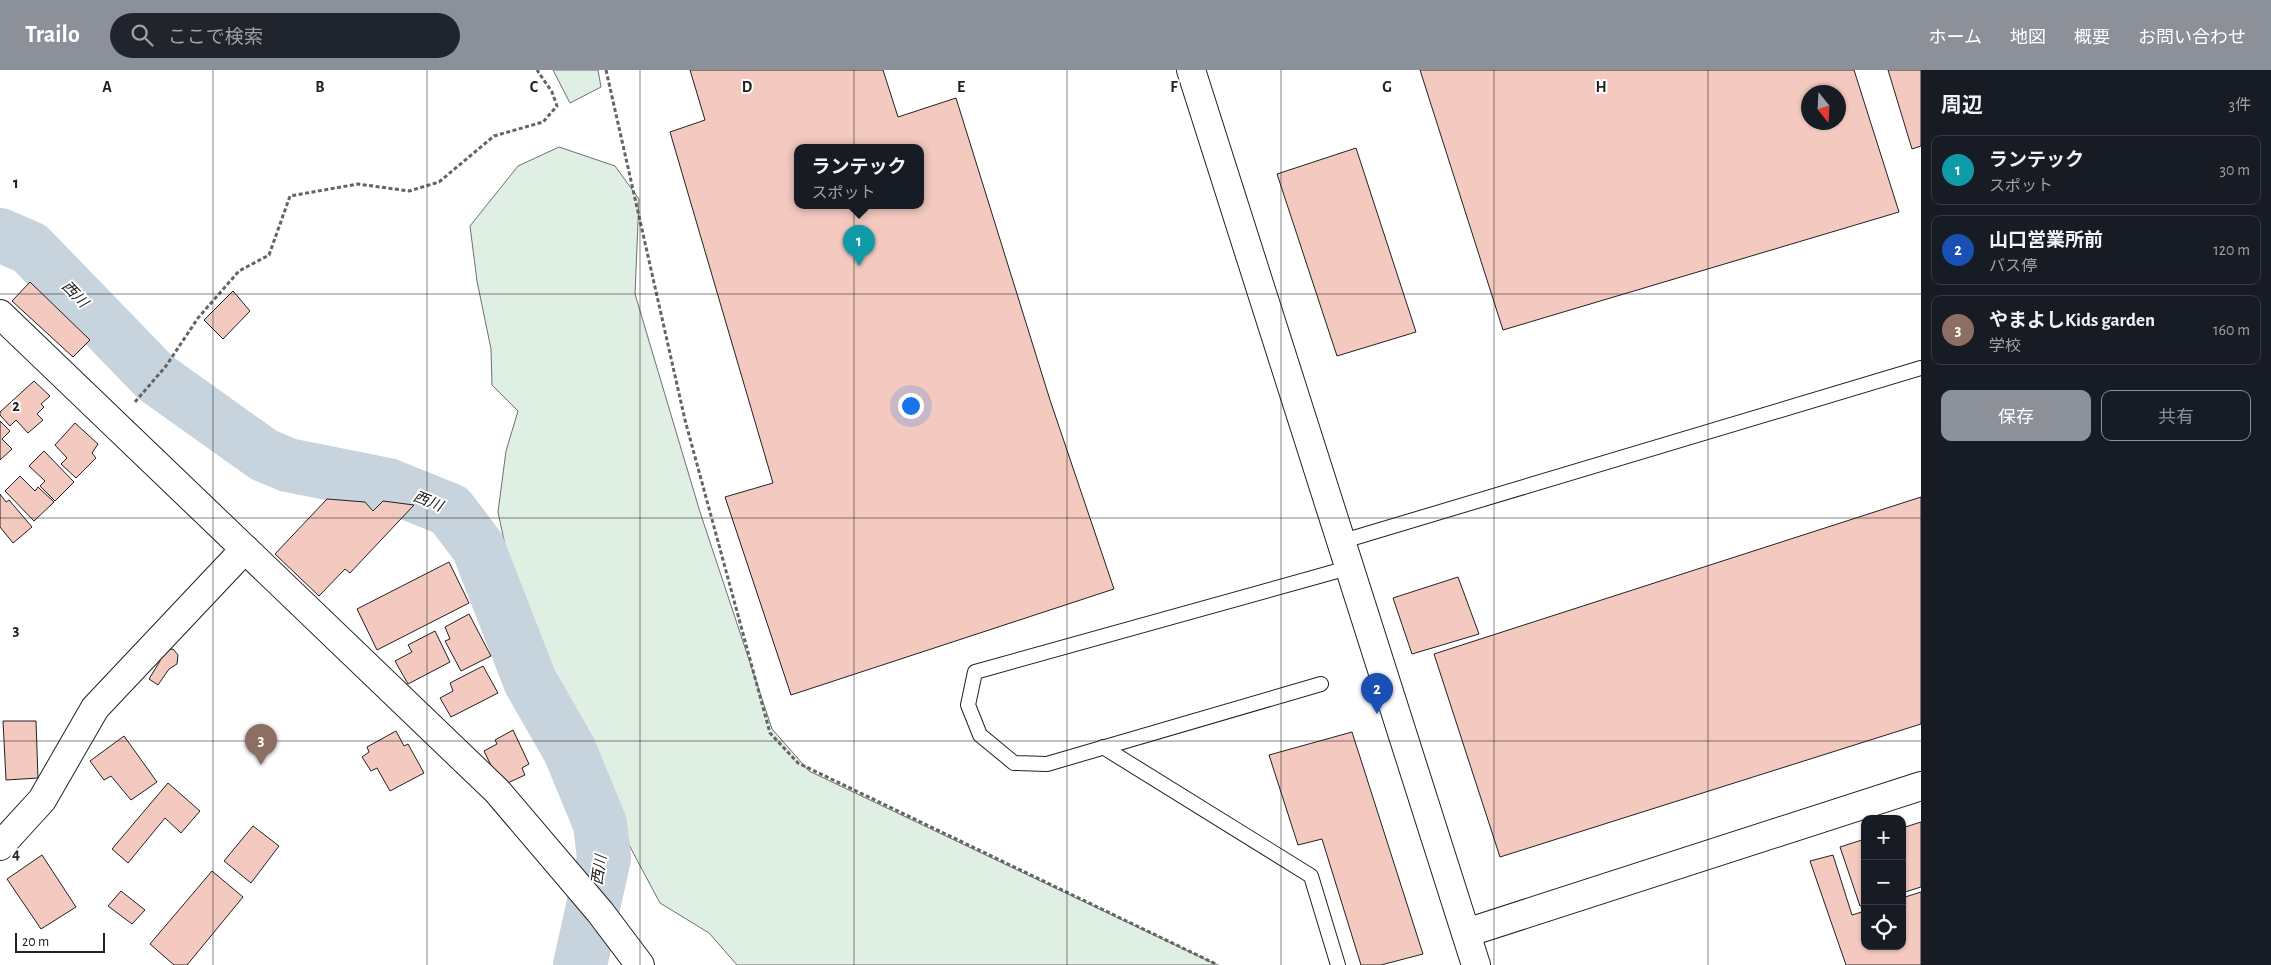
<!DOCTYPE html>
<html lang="ja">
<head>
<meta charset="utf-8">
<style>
  :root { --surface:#171b24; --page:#20242c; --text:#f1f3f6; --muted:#9ea1a6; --line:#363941; --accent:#8c9099 }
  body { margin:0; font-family:"Alegreya Sans","Noto Sans JP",sans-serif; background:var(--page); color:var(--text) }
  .controls { position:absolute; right:15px; bottom:15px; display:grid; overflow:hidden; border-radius:10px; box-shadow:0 1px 4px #0004 }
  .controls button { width:45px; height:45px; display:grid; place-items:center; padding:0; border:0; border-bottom:1px solid var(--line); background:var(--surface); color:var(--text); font:25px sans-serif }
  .compass { position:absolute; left:1801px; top:15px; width:45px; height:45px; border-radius:50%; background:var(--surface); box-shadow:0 1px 4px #0004; rotate:162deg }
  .scale { position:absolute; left:15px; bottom:12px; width:90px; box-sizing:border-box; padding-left:5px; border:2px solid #222; border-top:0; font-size:14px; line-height:18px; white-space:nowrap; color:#222; -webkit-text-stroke:4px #fff; paint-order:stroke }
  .you { position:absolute; left:910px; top:335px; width:18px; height:18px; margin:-12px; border:4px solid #fff; border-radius:50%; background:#1a73e8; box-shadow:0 0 0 8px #1a73e833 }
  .badge { display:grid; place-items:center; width:32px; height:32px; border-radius:50%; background:var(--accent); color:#fff; font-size:16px; font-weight:700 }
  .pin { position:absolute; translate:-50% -41px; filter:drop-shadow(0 1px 2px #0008) }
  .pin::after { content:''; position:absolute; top:26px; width:18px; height:15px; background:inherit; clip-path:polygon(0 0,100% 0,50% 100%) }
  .popup { position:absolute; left:794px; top:74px; width:130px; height:65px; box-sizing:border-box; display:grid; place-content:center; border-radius:10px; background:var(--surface); filter:drop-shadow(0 1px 4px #0005); font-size:16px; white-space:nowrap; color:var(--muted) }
  .popup b { font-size:19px; color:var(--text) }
  .popup::after { content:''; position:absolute; left:50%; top:100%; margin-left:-10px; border:10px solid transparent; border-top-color:var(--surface) }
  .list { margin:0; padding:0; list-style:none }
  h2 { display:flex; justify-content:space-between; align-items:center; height:65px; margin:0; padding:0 20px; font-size:21px }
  h2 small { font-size:16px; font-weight:400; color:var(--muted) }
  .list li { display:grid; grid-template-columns:32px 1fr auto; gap:15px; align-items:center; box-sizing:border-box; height:70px; margin:0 10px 10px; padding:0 10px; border:1px solid var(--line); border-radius:10px }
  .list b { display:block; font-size:19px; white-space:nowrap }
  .list p { margin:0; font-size:16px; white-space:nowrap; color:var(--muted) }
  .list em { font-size:16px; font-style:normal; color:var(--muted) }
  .actions { display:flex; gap:10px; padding:15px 20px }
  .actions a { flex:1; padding:11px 0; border:1px solid var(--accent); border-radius:10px; text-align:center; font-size:18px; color:var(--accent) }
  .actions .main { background:var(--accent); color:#fff }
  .icon { flex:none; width:28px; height:28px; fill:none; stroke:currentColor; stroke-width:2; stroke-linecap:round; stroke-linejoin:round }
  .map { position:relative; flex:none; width:1921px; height:895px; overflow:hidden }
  header { display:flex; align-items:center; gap:30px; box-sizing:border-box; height:70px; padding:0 25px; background:var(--accent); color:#fff }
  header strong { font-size:24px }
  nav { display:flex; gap:28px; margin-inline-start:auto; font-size:18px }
  .search { width:350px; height:45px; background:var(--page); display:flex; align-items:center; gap:12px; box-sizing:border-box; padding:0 18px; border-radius:28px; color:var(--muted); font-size:19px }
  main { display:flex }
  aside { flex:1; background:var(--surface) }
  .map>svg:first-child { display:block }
</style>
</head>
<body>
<header>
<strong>Trailo</strong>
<div class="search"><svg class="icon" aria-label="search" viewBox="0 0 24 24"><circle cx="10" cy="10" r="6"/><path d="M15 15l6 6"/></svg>ここで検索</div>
<nav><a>ホーム</a><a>地図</a><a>概要</a><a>お問い合わせ</a></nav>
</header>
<main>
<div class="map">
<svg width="1921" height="895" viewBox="0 0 1921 895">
  <rect width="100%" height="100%" fill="#fff"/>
  <!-- green -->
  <g fill="#e0efe3" stroke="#6f6f6f">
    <polygon points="553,0 598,0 601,17 570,33"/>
    <polygon points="559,77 615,96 639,129 635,224 700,442 772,659 809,701 1217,895 737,895 709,863 660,833 613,745 595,684 551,601 516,527 498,442 506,381 518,341 492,315 491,279 477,211 470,156 518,96"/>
  </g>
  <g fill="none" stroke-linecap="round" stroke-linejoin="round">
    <!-- river -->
    <polyline stroke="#c7d3dd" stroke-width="54" points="0,165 30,178 156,308 264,385 288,395 388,415 450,440 478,477 530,611 570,681 600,754 604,788 580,895"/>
  </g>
  <!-- building -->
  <g fill="#f3c9c0" stroke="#222" fill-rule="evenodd">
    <path d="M690,0H883L898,47L956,28L1050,330L1114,519L791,625L725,427L773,413L670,62L705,50ZM798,77H920V135H798Z"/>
    <path d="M1420,0H1854L1899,142L1503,260ZM1808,22H1838V52H1808Z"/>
    <polygon points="1888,0 1921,0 1921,76 1912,79"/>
    <polygon points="1356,78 1416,262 1337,286 1277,104"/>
    <polygon points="30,212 90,270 73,287 12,231"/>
    <polygon points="233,221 250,241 223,269 204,250"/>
    <polygon points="34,311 50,326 41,334 44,337 37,344 43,350 28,363 16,350 10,356 0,345 0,342"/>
    <polygon points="0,351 10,361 2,369 12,379 0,390"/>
    <polygon points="75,353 98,374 92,383 96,388 76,408 61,394 67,388 55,375"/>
    <polygon points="44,381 74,412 55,431 40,416 45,411 29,396"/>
    <polygon points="20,406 35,421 38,417 54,432 34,451 5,421"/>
    <polygon points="0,424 6,432 9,430 32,457 13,473 0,457"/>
    <polygon points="1921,427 1921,654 1500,787 1434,584"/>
    <polygon points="327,429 365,432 373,441 383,431 414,435 350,503 345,499 319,526 275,484"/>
    <polygon points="449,492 469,533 377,580 357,539"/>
    <polygon points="1458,507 1479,564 1412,584 1393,528"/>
    <polygon points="469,544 491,586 461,601 445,571 450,569 445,557"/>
    <polygon points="435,561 450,592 408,614 395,591 412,582 408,575"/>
    <polygon points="173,579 178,585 177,594 169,599 158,615 149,609 160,591 160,584 166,580"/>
    <polygon points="483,596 498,623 451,647 440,628 453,621 450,613"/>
    <polygon points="3,651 36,651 38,708 6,710"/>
    <polygon points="513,660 529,694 522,698 525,705 501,716 484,681 497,674 495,670"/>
    <polygon points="396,661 404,676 408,674 424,703 390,721 377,698 371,701 362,687 369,682 367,677"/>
    <polygon points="1352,662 1423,884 1381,895 1361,895 1322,769 1298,775 1269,685"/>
    <polygon points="124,666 157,712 131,730 111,706 104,710 90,691"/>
    <polygon points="168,713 200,741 181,763 165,748 128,793 112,779"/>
    <polygon points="1921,752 1921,817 1902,823 1902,758"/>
    <polygon points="253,756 279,776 251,813 224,791"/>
    <polygon points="1865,769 1865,835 1860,836 1840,777"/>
    <polygon points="42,785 76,837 41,859 7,809"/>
    <polygon points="1833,785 1852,845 1865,841 1865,876 1902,876 1902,828 1921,822 1921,895 1846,895 1810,791"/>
    <polygon points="212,801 243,827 187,895 174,895 150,874"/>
    <polygon points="121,821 145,840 132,854 108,836"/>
  </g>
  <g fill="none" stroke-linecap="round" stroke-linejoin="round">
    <defs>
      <g id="service">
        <polyline points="1340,472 1921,298"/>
        <polyline points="1321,614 1047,694 1014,693 980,665 968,635 975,602 1348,498"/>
        <polyline points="1103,677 1311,806 1338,895"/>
      </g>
      <polyline id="minor" points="0,776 42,730 95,638 245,479"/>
      <g id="tertiary">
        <polyline points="1191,0 1476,895"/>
        <polyline points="0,244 497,721 600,842 640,895"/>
        <polyline points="1466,863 1921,716"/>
      </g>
    </defs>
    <!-- service casing -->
    <use href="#service" stroke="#222" stroke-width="16"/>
    <!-- minor casing -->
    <use href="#minor" stroke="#222" stroke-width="30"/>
    <!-- tertiary casing -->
    <use href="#tertiary" stroke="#222" stroke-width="30"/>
    <!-- path -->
    <g stroke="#646464" stroke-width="3" stroke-dasharray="4 2.5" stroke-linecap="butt">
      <polyline points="606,0 685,350 770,663 798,693 1218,895"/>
      <polyline points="135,332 166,296 198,248 239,201 269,185 290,126 358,114 409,121 439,112 494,66 543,52 557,36 552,22 537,0"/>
    </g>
    <!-- service -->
    <use href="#service" stroke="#fff" stroke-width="14"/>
    <!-- minor -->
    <use href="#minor" stroke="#fff" stroke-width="28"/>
    <!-- tertiary -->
    <use href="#tertiary" stroke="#fff" stroke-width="28"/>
  </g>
  <!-- grid -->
  <path fill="none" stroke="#222" stroke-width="1" stroke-opacity="0.55" d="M213,0V895M427,0V895M640,0V895M854,0V895M1067,0V895M1281,0V895M1494,0V895M1708,0V895M0,224H1921M0,448H1921M0,671H1921"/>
  <g text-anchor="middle" stroke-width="4" stroke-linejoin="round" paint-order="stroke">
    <!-- water labels -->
    <g font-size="15" font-style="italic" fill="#222" stroke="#fff">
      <text transform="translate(75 224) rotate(46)" y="5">西川</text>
      <text transform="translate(428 431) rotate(22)" y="5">西川</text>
      <text transform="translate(599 800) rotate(-82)" y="5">西川</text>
    </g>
  </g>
  <g font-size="16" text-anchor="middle" font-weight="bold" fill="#222" stroke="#fff" stroke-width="4" stroke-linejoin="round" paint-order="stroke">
    <text x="107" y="22">A</text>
    <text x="320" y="22">B</text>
    <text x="534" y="22">C</text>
    <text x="747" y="22">D</text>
    <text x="961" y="22">E</text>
    <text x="1174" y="22">F</text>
    <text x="1387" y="22">G</text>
    <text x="1601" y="22">H</text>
    <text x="16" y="118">1</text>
    <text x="16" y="341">2</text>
    <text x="16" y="565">3</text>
    <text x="16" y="789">4</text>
  </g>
</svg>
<div class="controls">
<button>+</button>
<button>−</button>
<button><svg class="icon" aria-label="locate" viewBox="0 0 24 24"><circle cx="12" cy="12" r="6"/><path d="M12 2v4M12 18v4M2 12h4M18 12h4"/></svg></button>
</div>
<svg class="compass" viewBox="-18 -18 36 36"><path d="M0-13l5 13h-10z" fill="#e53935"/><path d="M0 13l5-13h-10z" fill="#9ea1a6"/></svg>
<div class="scale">20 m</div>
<div class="you"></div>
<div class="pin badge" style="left:859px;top:196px;background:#0f9aa8">1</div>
<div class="popup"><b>ランテック</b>スポット</div>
<div class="pin badge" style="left:1377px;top:644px;background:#1a4fb4">2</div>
<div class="pin badge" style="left:261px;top:695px;background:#8d6e63">3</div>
</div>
<aside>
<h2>周辺<small>3件</small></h2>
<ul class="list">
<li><span class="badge" style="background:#0f9aa8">1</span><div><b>ランテック</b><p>スポット</p></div><em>30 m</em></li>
<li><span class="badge" style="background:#1a4fb4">2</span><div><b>山口営業所前</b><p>バス停</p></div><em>120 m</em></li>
<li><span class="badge" style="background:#8d6e63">3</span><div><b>やまよしKids garden</b><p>学校</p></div><em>160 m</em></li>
</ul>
<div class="actions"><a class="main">保存</a><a>共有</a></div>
</aside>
</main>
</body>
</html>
